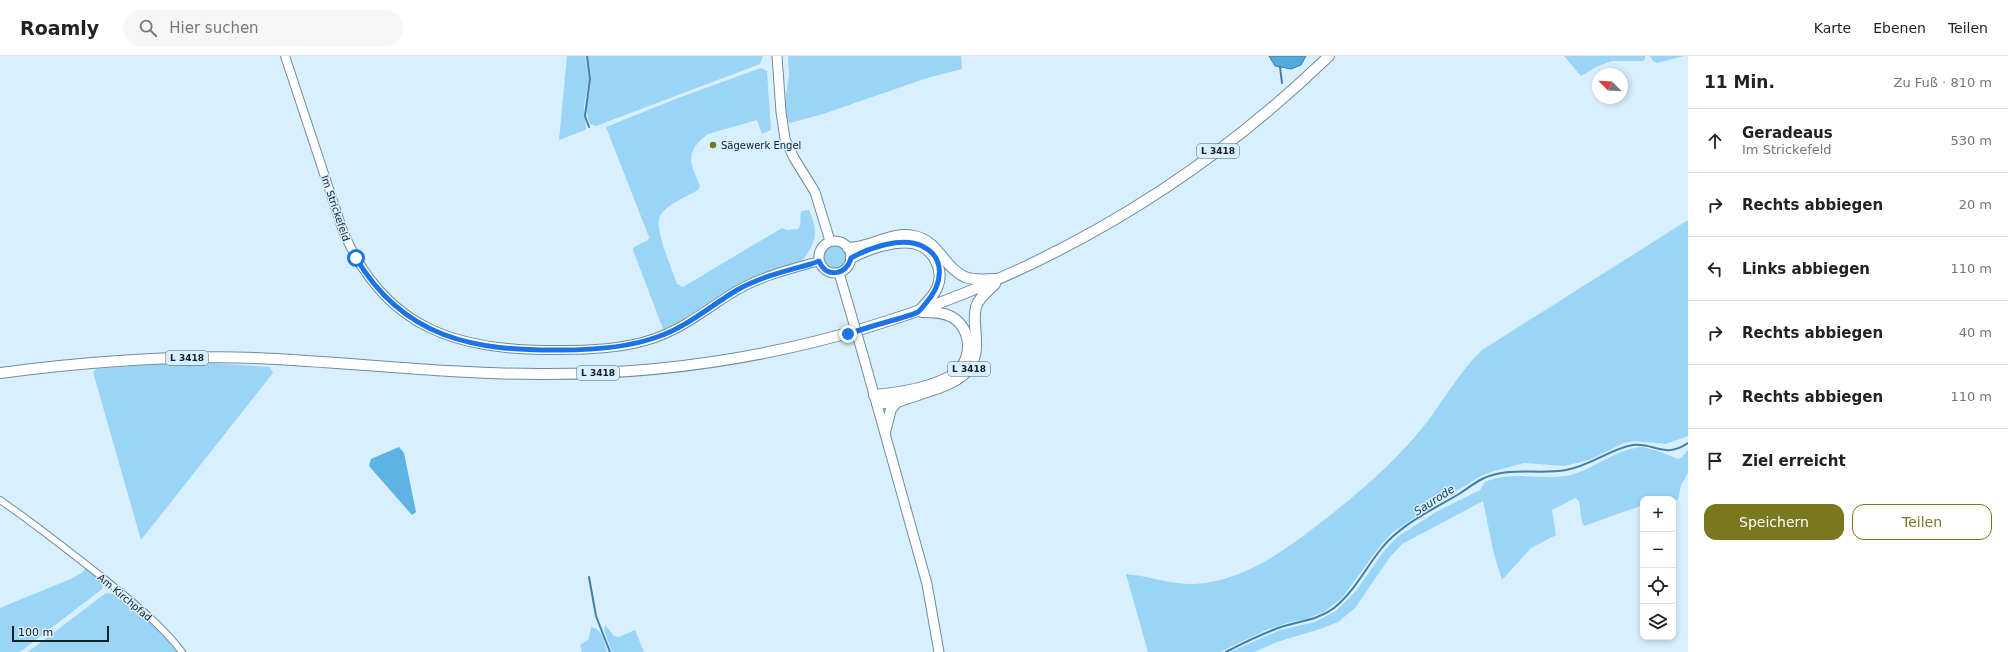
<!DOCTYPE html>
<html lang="de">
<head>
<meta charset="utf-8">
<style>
  :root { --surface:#fff; --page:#f6f6f6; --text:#222; --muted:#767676; --line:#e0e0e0; --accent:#79781f }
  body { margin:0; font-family:"DejaVu Sans",sans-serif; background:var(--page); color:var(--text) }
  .controls { position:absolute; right:12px; bottom:12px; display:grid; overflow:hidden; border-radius:8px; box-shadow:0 2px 6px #0003 }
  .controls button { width:36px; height:36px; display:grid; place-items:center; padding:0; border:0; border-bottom:1px solid var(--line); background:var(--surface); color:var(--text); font:20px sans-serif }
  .compass { position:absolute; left:1592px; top:12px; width:36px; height:36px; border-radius:50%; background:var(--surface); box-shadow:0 2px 6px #0003; rotate:294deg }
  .scale { position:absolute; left:12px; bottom:10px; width:97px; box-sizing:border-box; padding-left:4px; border:2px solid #152027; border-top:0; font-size:11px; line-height:14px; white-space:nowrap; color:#152027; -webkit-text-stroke:3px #d7effe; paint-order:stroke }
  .stop { position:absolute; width:12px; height:12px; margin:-9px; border:3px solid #1a73e8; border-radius:50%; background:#fff }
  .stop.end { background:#1a73e8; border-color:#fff; box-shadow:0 1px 4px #0008 }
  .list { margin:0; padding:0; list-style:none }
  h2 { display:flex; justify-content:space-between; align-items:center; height:52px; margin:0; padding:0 16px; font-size:17px }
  h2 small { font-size:13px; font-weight:400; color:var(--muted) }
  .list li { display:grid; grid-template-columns:26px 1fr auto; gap:12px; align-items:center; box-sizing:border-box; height:64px; padding:0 16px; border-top:1px solid var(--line) }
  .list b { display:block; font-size:15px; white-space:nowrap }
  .list p { margin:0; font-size:13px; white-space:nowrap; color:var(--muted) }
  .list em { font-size:13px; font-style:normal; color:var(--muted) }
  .actions { display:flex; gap:8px; padding:12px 16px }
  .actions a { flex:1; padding:9px 0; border:1px solid var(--accent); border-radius:12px; text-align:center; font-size:14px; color:var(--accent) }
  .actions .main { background:var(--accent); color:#fff }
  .icon { flex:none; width:22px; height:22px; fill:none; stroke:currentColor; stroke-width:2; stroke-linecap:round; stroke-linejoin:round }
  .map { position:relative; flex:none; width:1688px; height:596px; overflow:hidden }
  header { display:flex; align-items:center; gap:24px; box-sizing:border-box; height:56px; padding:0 20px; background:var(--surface); border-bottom:1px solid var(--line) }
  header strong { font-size:19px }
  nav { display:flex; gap:22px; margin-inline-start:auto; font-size:14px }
  .search { width:280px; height:36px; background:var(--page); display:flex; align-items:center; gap:10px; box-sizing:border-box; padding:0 14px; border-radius:22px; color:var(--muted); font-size:15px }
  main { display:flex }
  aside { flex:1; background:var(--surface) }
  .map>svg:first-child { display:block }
</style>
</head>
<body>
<header>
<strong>Roamly</strong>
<div class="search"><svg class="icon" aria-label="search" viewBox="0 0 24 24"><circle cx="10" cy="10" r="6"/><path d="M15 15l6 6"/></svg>Hier suchen</div>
<nav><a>Karte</a><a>Ebenen</a><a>Teilen</a></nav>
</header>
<main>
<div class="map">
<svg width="1688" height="596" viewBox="0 0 1688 596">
  <rect width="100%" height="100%" fill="#d7effe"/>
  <!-- green -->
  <g fill="#9ad4f6">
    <polygon points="567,0 585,0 589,23 584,50 586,72 585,74 559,84"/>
    <path d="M588,0H763L760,8L596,70L590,68C584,53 589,43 591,28C592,19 589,9 588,0Z"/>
    <path d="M788,0H961L962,13L927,22L823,58L790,67C780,57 788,32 789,19C789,13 788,7 788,0Z"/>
    <polygon points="1564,0 1645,0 1645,3 1643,5 1612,5 1596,11 1581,20"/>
    <polygon points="1650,0 1684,0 1657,7 1653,5"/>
    <path d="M761,12L767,15L771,74L762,78L757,64L708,78C684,96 690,107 700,130L698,134C686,141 667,148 660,160C653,171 673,215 677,228L683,231L782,172L787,174L798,173C803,167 798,161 802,155L809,154C818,176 817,184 803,204C786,212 766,215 748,223C718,237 694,260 663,273L633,194L634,191L648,184L649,181L606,71L678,42Z"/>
    <path d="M1688,164V380L1666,388L1635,385L1624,387L1589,404L1564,410L1524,407L1494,415L1481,420L1433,449L1393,476L1380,490L1342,542L1324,556L1303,564L1290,566L1266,574L1220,596H1148L1126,518C1149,520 1172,529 1195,528C1247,525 1289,491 1328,461C1361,435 1392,408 1419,376C1441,350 1457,318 1482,294Z"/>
    <circle cx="835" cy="201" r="12"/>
    <polygon points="210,307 270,311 273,317 141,484 93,316 96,313 155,308"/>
    <path d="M1642,391L1658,395L1678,403L1682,401L1688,394V417L1681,429L1678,444L1667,442L1643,443V449L1584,470L1582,466L1579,445L1575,442L1552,454L1556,479L1531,492L1502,524L1494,498L1483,445L1402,488L1390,501L1355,552L1338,566L1320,573L1277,586L1254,596H1230L1280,574L1315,566L1336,555L1356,535L1384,495L1397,481L1436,456L1480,434L1485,426C1513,414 1543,425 1571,419C1596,412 1616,393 1642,391Z"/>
    <polygon points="85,512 101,524 103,528 102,533 20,596 0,596 0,552 73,522 83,516"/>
    <polygon points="106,537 118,539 156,571 178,596 28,596"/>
    <polygon points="605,569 614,580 619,581 635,574 644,596 612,596 604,574"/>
    <path d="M591,571C603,573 604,586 607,596H582L580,589L589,583Z"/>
  </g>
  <!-- forest -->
  <polygon fill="#5db3e3" points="399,391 404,397 416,456 412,459 369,410 371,403"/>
  <!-- water -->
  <polygon fill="#52aad9" stroke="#4081a4" points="1269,0 1306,0 1301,9 1291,13 1275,10"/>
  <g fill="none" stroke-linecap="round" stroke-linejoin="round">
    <!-- stream -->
    <g stroke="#4081a4" stroke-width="2">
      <polyline points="587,0 590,23 585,60 589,71"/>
      <polyline points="1280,11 1282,27"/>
      <polyline points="589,521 596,560 610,596"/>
      <path d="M1226,596C1243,587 1260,579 1278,572C1297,565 1317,565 1334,552C1354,536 1365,513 1381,493C1401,468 1432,454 1459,438C1467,433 1474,427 1482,423C1508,410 1538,419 1566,414C1590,410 1612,392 1633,389C1656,387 1664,403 1688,387"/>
    </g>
    <defs>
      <path id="minor" d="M0,444C35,468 69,495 102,521C130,544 160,567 182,596"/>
      <path id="tertiary" d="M285,0L343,175C385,273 457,295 557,294C589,294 624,293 655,282C686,271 709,251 736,235C761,220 791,213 819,205"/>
      <g id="secondary">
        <polyline points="777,0 781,56 785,83 794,102 815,136 830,185"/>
        <circle cx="835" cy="201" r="16"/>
        <polyline points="839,217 849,251"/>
        <polyline points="863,299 927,528 939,596"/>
      </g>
      <g id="primary">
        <path d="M848,192C871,192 891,175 914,180C939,185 944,212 965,221C975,225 986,223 996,223"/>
        <path d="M851,202C868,193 894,184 913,187C933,191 945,214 937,232C933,241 926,247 920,254"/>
        <path d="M0,317C85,306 170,299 255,302C350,306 444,318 539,318C835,320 1116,206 1329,0"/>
        <path d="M874,339C899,337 929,332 951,320C973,308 974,274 952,261C943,256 932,256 922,256"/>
        <path d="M877,347C894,349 911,341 927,336C954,328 978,318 976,284C976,273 973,262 976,251C979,241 988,235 995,228"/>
        <polyline points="885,376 891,353 898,345"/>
      </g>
    </defs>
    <!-- minor casing -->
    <use href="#minor" stroke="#708c9d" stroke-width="8"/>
    <!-- tertiary casing -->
    <use href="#tertiary" stroke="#708c9d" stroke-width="10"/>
    <!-- secondary casing -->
    <use href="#secondary" stroke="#708c9d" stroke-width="11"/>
    <!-- primary casing -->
    <use href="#primary" stroke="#708c9d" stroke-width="12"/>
    <!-- minor -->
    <use href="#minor" stroke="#fff" stroke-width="6"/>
    <!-- tertiary -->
    <use href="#tertiary" stroke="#fff" stroke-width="8"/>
    <!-- secondary -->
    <use href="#secondary" stroke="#fff" stroke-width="9"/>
    <!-- primary -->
    <use href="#primary" stroke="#fff" stroke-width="10"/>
    <defs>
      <polyline id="secondary-bridge" points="849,251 863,299"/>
    </defs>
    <!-- secondary-bridge casing -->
    <use href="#secondary-bridge" stroke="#708c9d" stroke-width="11" stroke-linecap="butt"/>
    <!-- secondary-bridge -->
    <use href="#secondary-bridge" stroke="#fff" stroke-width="9"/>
  </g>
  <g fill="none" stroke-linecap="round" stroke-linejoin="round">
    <!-- route -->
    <path stroke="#1a73e8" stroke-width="5" d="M356,202C404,283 475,295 561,294C593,294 627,292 657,281C687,271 710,250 737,234C760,221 786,215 811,208L819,205C826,223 847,219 851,202C869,192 902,180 922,190C947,202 942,229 926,247C924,249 921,254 918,256C913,259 906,260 901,262C883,267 865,272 848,278"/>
  </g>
  <!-- markers -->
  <circle fill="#79781f" stroke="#d7effe" stroke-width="1.5" cx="713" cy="89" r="4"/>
  <g text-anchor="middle" stroke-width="3" stroke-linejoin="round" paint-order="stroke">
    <!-- shield labels -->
    <g fill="#d7effe" stroke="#4f5e68" stroke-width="1">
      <rect x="1197" y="88" width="42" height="14" rx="3"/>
      <rect x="166" y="295" width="42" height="14" rx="3"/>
      <rect x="948" y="306" width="42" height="14" rx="3"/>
      <rect x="577" y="310" width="42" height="14" rx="3"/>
    </g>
    <g font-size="9" font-weight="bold" fill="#152027">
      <text x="1218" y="98">L 3418</text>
      <text x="187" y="305">L 3418</text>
      <text x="969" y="316">L 3418</text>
      <text x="598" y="320">L 3418</text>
    </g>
    <!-- poi labels -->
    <g font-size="10" fill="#152027" stroke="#d7effe" text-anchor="start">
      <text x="721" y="93">Sägewerk Engel</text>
    </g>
    <!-- street labels -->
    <g font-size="10" fill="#152027" stroke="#d7effe">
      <text transform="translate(336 152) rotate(71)" y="4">Im Strickefeld</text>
      <text transform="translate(125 541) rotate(40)" y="4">Am Kirchpfad</text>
    </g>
    <!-- water labels -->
    <g font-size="11" font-style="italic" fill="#11384c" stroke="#d7effe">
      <text transform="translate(1434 444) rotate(-33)" y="4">Saurode</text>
    </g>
  </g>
</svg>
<div class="controls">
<button>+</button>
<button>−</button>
<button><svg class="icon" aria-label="locate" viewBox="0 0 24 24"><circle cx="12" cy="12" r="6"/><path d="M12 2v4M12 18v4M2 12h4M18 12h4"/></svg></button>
<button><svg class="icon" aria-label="layers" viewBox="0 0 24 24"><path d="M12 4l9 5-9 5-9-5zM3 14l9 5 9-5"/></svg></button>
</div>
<svg class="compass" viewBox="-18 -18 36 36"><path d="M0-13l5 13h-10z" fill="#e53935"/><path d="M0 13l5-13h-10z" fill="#767676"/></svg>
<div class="scale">100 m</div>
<div class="stop" style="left:356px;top:202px"></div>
<div class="stop end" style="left:848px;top:278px"></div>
</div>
<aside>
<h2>11 Min.<small>Zu Fuß · 810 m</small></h2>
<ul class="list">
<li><svg class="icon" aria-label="ahead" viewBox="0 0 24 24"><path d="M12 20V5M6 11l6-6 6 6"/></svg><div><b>Geradeaus</b><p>Im Strickefeld</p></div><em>530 m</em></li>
<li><svg class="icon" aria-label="right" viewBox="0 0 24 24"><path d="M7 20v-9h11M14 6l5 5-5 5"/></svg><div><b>Rechts abbiegen</b></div><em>20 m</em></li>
<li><svg class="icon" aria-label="left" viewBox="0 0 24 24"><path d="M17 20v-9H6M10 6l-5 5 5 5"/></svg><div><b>Links abbiegen</b></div><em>110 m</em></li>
<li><svg class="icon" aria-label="right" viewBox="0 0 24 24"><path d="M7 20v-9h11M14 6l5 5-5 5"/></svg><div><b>Rechts abbiegen</b></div><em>40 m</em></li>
<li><svg class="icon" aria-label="right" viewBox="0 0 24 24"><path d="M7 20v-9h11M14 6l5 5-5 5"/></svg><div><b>Rechts abbiegen</b></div><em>110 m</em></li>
<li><svg class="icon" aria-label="arrive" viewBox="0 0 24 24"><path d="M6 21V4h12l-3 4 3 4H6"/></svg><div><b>Ziel erreicht</b></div></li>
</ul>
<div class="actions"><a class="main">Speichern</a><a>Teilen</a></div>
</aside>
</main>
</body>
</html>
